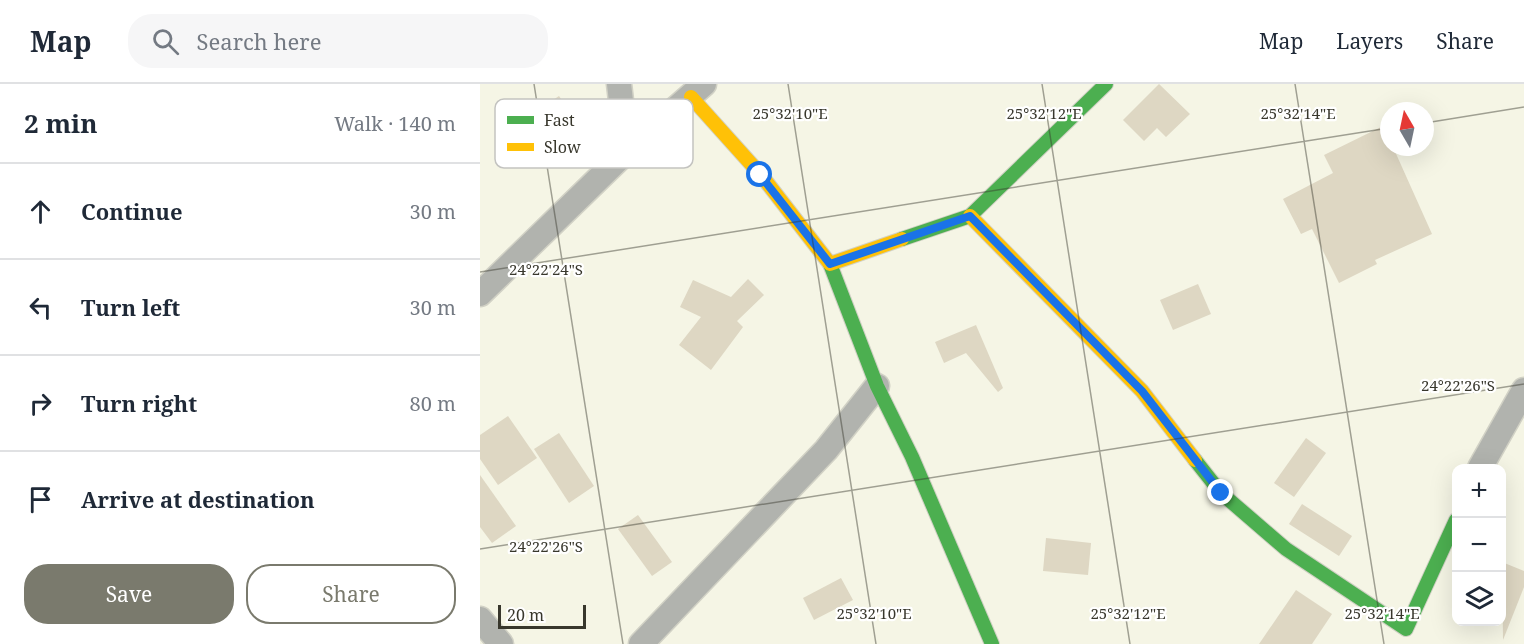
<!DOCTYPE html>
<html lang="en">
<head>
<meta charset="utf-8">
<style>
  :root { --surface:#fff; --page:#f6f6f7; --text:#1f2937; --muted:#747a83; --line:#e0e1e3; --accent:#7a7a6d }
  body { margin:0; font-family:"Noto Serif",serif; background:var(--page); color:var(--text) }
  .controls { position:absolute; right:18px; bottom:18px; display:grid; overflow:hidden; border-radius:12px; box-shadow:0 6px 24px #0002 }
  .controls button { width:54px; height:54px; display:grid; place-items:center; padding:0; border:0; border-bottom:2px solid var(--line); background:var(--surface); color:var(--text); font:30px sans-serif }
  .compass { position:absolute; left:900px; top:18px; width:54px; height:54px; border-radius:50%; background:var(--surface); box-shadow:0 6px 24px #0002; rotate:351deg }
  .scale { position:absolute; left:18px; bottom:15px; width:88px; box-sizing:border-box; padding-left:6px; border:3px solid #38372c; border-top:0; font-size:16px; line-height:21px; white-space:nowrap; color:#38372c; -webkit-text-stroke:4px #fff; paint-order:stroke }
  .stop { position:absolute; width:18px; height:18px; margin:-14px; border:4px solid #1a73e8; border-radius:50%; background:#fff }
  .stop.end { background:#1a73e8; border-color:#fff; box-shadow:0 2px 6px #0008 }
  .list { margin:0; padding:0; list-style:none }
  h2 { display:flex; justify-content:space-between; align-items:center; height:78px; margin:0; padding:0 24px; font-size:26px }
  h2 small { font-size:20px; font-weight:400; color:var(--muted) }
  .list li { display:grid; grid-template-columns:39px 1fr auto; gap:18px; align-items:center; box-sizing:border-box; height:96px; padding:0 24px; border-top:2px solid var(--line) }
  .list b { display:block; font-size:22px; white-space:nowrap }
  .list em { font-size:20px; font-style:normal; color:var(--muted) }
  .actions { display:flex; gap:12px; padding:18px 24px }
  .actions a { flex:1; padding:14px 0; border:2px solid var(--accent); border-radius:24px; text-align:center; font-size:21px; color:var(--accent) }
  .actions .main { background:var(--accent); color:#fff }
  .icon { flex:none; width:33px; height:33px; fill:none; stroke:currentColor; stroke-width:2; stroke-linecap:round; stroke-linejoin:round }
  .map { position:relative; flex:none; width:1044px; height:560px; overflow:hidden }
  header { display:flex; align-items:center; gap:36px; box-sizing:border-box; height:84px; padding:0 30px; background:var(--surface); border-bottom:2px solid var(--line) }
  header strong { font-size:28px }
  nav { display:flex; gap:33px; margin-inline-start:auto; font-size:21px }
  .search { width:420px; height:54px; background:var(--page); display:flex; align-items:center; gap:15px; box-sizing:border-box; padding:0 21px; border-radius:24px; color:var(--muted); font-size:22px }
  main { display:flex }
  aside { flex:1; background:var(--surface) }
  .map>svg:first-child { display:block }
</style>
</head>
<body>
<header>
<strong>Map</strong>
<div class="search"><svg class="icon" aria-label="search" viewBox="0 0 24 24"><circle cx="10" cy="10" r="6"/><path d="M15 15l6 6"/></svg>Search here</div>
<nav><a>Map</a><a>Layers</a><a>Share</a></nav>
</header>
<main>
<aside>
<h2>2 min<small>Walk · 140 m</small></h2>
<ul class="list">
<li><svg class="icon" aria-label="ahead" viewBox="0 0 24 24"><path d="M12 20V5M6 11l6-6 6 6"/></svg><div><b>Continue</b></div><em>30 m</em></li>
<li><svg class="icon" aria-label="left" viewBox="0 0 24 24"><path d="M17 20v-9H6M10 6l-5 5 5 5"/></svg><div><b>Turn left</b></div><em>30 m</em></li>
<li><svg class="icon" aria-label="right" viewBox="0 0 24 24"><path d="M7 20v-9h11M14 6l5 5-5 5"/></svg><div><b>Turn right</b></div><em>80 m</em></li>
<li><svg class="icon" aria-label="arrive" viewBox="0 0 24 24"><path d="M6 21V4h12l-3 4 3 4H6"/></svg><div><b>Arrive at destination</b></div></li>
</ul>
<div class="actions"><a class="main">Save</a><a>Share</a></div>
</aside>
<div class="map">
<svg width="1044" height="560" viewBox="0 0 1044 560">
  <rect width="100%" height="100%" fill="#f5f5e5"/>
  <!-- building -->
  <g fill="#ded7c3">
    <polygon points="679,0 710,30 686,53 677,44 664,57 643,36"/>
    <polygon points="79,12 98,40 69,59 50,31"/>
    <polygon points="903,42 909,54 909,63 913,63 952,150 895,176 897,180 859,199 832,145 821,150 803,115 853,89 844,71"/>
    <polygon points="268,195 284,211 257,237 263,243 231,286 199,261 221,233 200,223 213,196 251,213"/>
    <polygon points="718,200 731,230 693,246 680,216"/>
    <polygon points="496,241 523,304 518,308 486,269 464,279 455,258"/>
    <polygon points="28,332 57,374 18,401 0,375 0,351"/>
    <polygon points="79,349 114,402 89,419 54,365"/>
    <polygon points="826,354 846,369 814,413 794,399"/>
    <polygon points="0,391 36,442 12,459 0,443"/>
    <polygon points="822,420 872,452 859,472 809,440"/>
    <polygon points="158,431 192,478 172,492 138,445"/>
    <polygon points="566,454 611,459 608,491 563,487"/>
    <polygon points="1022,478 1044,487 1044,503 1023,556"/>
    <polygon points="361,494 373,516 334,536 323,514"/>
    <polygon points="816,506 852,530 832,560 779,560"/>
  </g>
  <g fill="none" stroke-linecap="round" stroke-linejoin="round">
    <defs>
      <g id="street">
        <polyline points="139,0 147,67"/>
        <polyline points="0,210 147,67 224,0"/>
        <polyline points="1000,384 1044,306"/>
        <polyline points="0,535 21,560"/>
        <polyline points="161,560 346,366 397,302"/>
      </g>
      <g id="fast">
        <polyline points="422,155 490,132 626,0"/>
        <polyline points="350,180 397,302 432,373 512,560"/>
        <polyline points="715,376 741,409 806,465 926,545 976,436"/>
      </g>
      <g id="slow">
        <polyline points="211,13 281,91 350,180 422,155"/>
        <polyline points="490,132 662,307 715,376"/>
      </g>
    </defs>
    <!-- street casing -->
    <use href="#street" stroke="#d1d1c5" stroke-width="27"/>
    <!-- fast casing -->
    <use href="#fast" stroke="#d1d1c5" stroke-width="16"/>
    <!-- slow casing -->
    <use href="#slow" stroke="#d1d1c5" stroke-width="16"/>
    <!-- street -->
    <use href="#street" stroke="#b1b3ae" stroke-width="24"/>
    <!-- fast -->
    <use href="#fast" stroke="#4caf50" stroke-width="14"/>
    <!-- slow -->
    <use href="#slow" stroke="#ffc107" stroke-width="14"/>
  </g>
  <g fill="none" stroke-linecap="round" stroke-linejoin="round">
    <!-- route -->
    <polyline stroke="#1a73e8" stroke-width="8" points="280,91 350,180 490,132 662,307 741,409"/>
  </g>
  <!-- ticks -->
  <path fill="none" stroke="#38372c" stroke-width="1.5" stroke-opacity="0.45" d="M54,0L143,560M308,0L396,560M562,0L650,560M815,0L904,560M945,39L1044,23M0,188L909,44M0,465L1044,300"/>
  <!-- legend -->
  <rect x="15" y="15" width="198" height="69" rx="9" fill="#fff" stroke="#c3c3c0" stroke-width="1.5"/>
  <rect x="27" y="32" width="27" height="8" fill="#4caf50"/>
  <rect x="27" y="59" width="27" height="8" fill="#ffc107"/>
  <g font-size="16" fill="#38372c">
    <text x="64" y="42">Fast</text>
    <text x="64" y="69">Slow</text>
  </g>
  <g font-size="15" text-anchor="middle" fill="#38372c" stroke="#fff" stroke-width="4.5" stroke-linejoin="round" paint-order="stroke">
    <text x="310" y="35">25°32'10"E</text>
    <text x="564" y="35">25°32'12"E</text>
    <text x="818" y="35">25°32'14"E</text>
    <text x="66" y="191">24°22'24"S</text>
    <text x="978" y="307">24°22'26"S</text>
    <text x="66" y="468">24°22'26"S</text>
    <text x="394" y="535">25°32'10"E</text>
    <text x="648" y="535">25°32'12"E</text>
    <text x="902" y="535">25°32'14"E</text>
  </g>
</svg>
<div class="controls">
<button>+</button>
<button>−</button>
<button><svg class="icon" aria-label="layers" viewBox="0 0 24 24"><path d="M12 4l9 5-9 5-9-5zM3 14l9 5 9-5"/></svg></button>
</div>
<svg class="compass" viewBox="-18 -18 36 36"><path d="M0-13l5 13h-10z" fill="#e53935"/><path d="M0 13l5-13h-10z" fill="#747a83"/></svg>
<div class="scale">20 m</div>
<div class="stop" style="left:280px;top:91px"></div>
<div class="stop end" style="left:741px;top:409px"></div>
</div>
</main>
</body>
</html>
